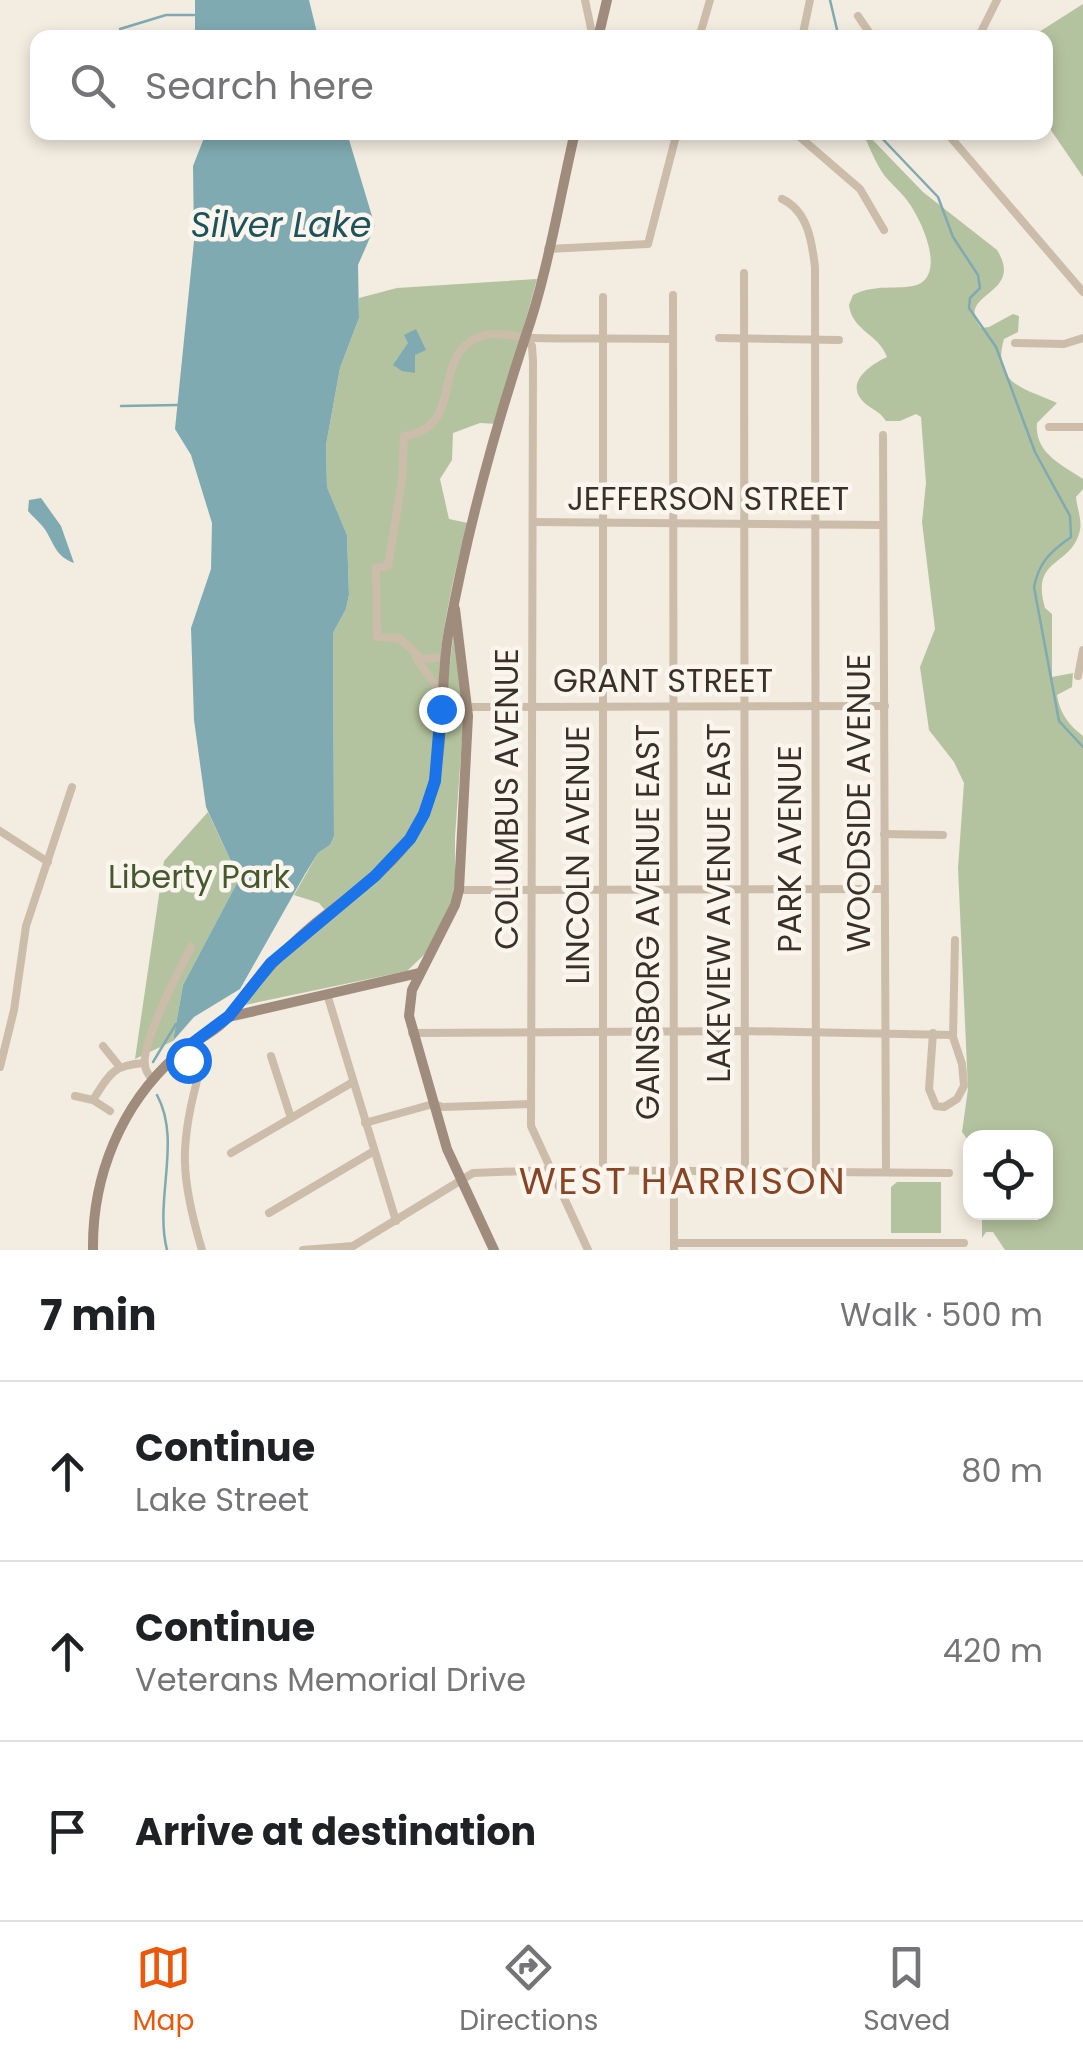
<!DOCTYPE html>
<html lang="en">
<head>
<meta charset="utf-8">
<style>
  :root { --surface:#fff; --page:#f2f2f2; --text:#202124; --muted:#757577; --line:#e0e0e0; --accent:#ea580c }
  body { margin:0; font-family:Poppins,sans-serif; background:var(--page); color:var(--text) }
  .controls { position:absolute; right:30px; bottom:30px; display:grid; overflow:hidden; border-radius:20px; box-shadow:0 5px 15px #0003 }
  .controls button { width:90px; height:90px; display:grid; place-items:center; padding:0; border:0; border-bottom:2px solid var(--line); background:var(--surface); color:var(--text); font:50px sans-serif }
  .stop { position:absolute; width:30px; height:30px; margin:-22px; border:8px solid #1a73e8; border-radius:50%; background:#fff }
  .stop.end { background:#1a73e8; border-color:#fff; box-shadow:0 2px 10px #0008 }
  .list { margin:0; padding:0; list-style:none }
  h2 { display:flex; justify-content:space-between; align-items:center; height:130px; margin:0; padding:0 40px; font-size:42px }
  h2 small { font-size:32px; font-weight:400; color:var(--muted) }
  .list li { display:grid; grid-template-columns:65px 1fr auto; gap:30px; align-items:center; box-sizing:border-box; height:180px; padding:0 40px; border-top:2px solid var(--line) }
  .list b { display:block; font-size:38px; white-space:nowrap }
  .list p { margin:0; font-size:32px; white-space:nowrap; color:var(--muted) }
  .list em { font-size:32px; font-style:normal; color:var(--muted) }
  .icon { flex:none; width:55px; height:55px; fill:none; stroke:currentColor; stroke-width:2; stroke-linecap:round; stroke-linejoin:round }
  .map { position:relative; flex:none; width:1083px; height:1250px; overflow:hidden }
  .search { position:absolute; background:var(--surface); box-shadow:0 5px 15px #0003; left:30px; right:30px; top:30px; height:110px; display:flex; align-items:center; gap:25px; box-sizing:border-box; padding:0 35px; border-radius:20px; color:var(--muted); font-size:38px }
  .sheet { height:670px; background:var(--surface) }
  nav { display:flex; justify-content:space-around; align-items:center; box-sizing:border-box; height:140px; border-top:2px solid var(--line); background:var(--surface); font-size:28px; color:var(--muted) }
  nav a { display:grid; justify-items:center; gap:5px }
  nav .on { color:var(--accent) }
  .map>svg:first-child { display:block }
</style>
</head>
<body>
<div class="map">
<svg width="1083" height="1250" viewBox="0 0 1083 1250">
  <rect width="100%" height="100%" fill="#f3ece0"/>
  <!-- green -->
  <g fill="#b4c39f">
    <polygon points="1083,4 1083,177 1046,123 1046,38 1031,37"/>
    <path d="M863,133H866L923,192L997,250C1026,296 953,292 981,328L989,327L1013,314L1019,316L1018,332L1004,339C991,384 1026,389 1057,403L1037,423C1034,453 1062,465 1083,479V489L1076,497C1077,508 1082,520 1080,530C1072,568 1030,556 1045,608L1052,614V677L1073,673L1072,687L1057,695C1060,714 1069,725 1083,736V1250H1005L993,1232H986L982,1238V1213L1046,1212V1138H970V1143L962,1132L968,1089L958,868L964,783L954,762L929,730L920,667L935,629L922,522L926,483L921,417L916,414L900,421H886C880,412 875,411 867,405C842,385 868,366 887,357C879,334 852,331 849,305L853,295C878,282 906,292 921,283C942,269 924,228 914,211C907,197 894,187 884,175C875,162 869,146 863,133Z"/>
    <path d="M537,279L497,424L480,423L453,433L452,460L440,479L449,519L468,523C457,561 449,598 443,636C433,701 446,774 410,832C390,864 355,888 325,910L319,903L294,895L318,853L330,845L334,836L333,633L346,609L349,595L347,535L327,487L326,445L340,368L359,318V298L397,288Z"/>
    <polygon points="454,630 462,700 460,701 446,697"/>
    <polygon points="450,707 464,712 455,837 455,894 426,953 407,971 245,1005 244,1002 266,973 416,836 445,711"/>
    <polygon points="208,812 239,879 183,985 173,1041 135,1059 164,861"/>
    <polygon points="897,1182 941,1182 941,1233 891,1233 891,1187"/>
  </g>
  <!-- water -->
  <g fill="#7faab1">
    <polygon points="195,0 309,0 318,37 195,37"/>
    <polygon points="206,133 347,133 375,226 358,265 359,318 340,368 326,445 327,487 347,535 349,595 346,609 333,633 334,836 330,845 318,853 305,874 240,989 194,1017 173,1041 183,985 239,879 206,807 194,720 191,628 211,569 212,523 191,455 175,429 194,241 193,166"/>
    <polygon points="416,329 426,350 415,355 415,373 402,371 393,365 408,343 404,335"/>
    <path d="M41,498L61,526L74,563C56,556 55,546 46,531C42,524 33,517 28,511L29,500Z"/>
  </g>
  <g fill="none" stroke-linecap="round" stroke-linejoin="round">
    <!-- stream -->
    <g stroke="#7faab1" stroke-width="2.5">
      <polyline points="830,0 839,38"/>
      <polyline points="120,29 166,15 194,15"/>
      <path d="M876,132L938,197L953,237L978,275L980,288L970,298L969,308L996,347L1035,452L1070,516L1071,537C1050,552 1039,562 1034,587L1059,721L1083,747"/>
      <polyline points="121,406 178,405"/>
      <polyline points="153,1062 176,1024"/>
      <path d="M157,1095C182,1141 154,1199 167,1250"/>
    </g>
    <!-- street -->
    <g stroke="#ccbdab" stroke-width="8">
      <polyline points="585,0 593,38"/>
      <polyline points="858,16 873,38"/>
      <polyline points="699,38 710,0"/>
      <polyline points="802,38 810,0"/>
      <polyline points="978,38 997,0"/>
      <polyline points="794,132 860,189 884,230"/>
      <polyline points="946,132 1083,292"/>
      <path d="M782,199C808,211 812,242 815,267L816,1174"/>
      <polyline points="548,249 648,244 677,132"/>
      <polyline points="744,273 745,1173"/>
      <polyline points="673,295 674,1250"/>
      <polyline points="603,297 603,1172"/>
      <polyline points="525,338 532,346 533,361 531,1126 588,1250"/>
      <polyline points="719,338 839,340"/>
      <polyline points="1015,343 1064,344 1083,338"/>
      <polyline points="1049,427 1083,427"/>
      <polyline points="883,435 886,1172"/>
      <polyline points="533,522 883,525"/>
      <path d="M445,657L422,659L399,638L377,637L376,568L388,566L402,481L404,436C463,427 433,366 471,341C478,337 485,334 493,334C506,333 519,338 532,338C579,339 626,338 673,339"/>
      <polyline points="416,658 442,695"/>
      <polyline points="1078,676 1083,650"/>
      <polyline points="468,707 885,706"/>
      <polyline points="0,831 48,862"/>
      <polyline points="884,834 943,835"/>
      <polyline points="459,890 883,889"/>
      <polyline points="327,994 396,1221"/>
      <polyline points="412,1033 743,1031 953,1035"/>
      <polyline points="933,1033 929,1089 936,1106 944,1107 957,1099 964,1086 962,1064 953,1037 955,940"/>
      <polyline points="103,1046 119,1066"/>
      <path d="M178,1054L200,1070C179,1143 180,1177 202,1250"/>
      <polyline points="271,1056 291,1118"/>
      <polyline points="0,1067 14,1010 26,926 72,787"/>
      <path d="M152,1079C149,1075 145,1071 145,1065C141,1044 180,968 191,947"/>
      <polyline points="75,1096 93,1100 110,1111"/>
      <path d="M93,1100C109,1075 112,1065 144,1063"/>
      <polyline points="365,1123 433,1104 443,1107 531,1104"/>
      <polyline points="231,1153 353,1082"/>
      <polyline points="269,1213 374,1151"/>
      <polyline points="674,1243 964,1243"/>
      <polyline points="303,1250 353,1246 473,1173 550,1170 949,1173"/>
    </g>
    <!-- secondary -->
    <g stroke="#a08c7c" stroke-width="10">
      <polyline points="598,38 607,0"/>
      <polyline points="455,609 468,716 459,890 455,905 412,990 409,1016 447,1149 494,1250"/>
      <polyline points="229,1017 419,973"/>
      <path d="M93,1250C92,1176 121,1105 176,1056C193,1041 217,1032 230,1015C256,982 280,953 312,926C347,897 393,870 416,829C450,769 437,695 449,630C467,532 494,432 525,338C548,272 559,200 575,132"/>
    </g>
  </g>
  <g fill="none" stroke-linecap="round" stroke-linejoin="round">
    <!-- route -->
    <polyline stroke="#1a73e8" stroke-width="12" points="188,1060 178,1054 229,1016 271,963 375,876 410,839 424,814 435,781 441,709"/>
  </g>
  <g text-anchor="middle" stroke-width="9" stroke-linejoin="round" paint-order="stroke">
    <!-- street labels -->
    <g font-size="32" fill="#3a302a" stroke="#faf5ed">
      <text x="708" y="510">JEFFERSON STREET</text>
      <text x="663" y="692">GRANT STREET</text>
      <text transform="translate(507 799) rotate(-90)" y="11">COLUMBUS AVENUE</text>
      <text transform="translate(859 803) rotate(-90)" y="11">WOODSIDE AVENUE</text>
      <text transform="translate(790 849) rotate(-90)" y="11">PARK AVENUE</text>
      <text transform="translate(578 855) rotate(-90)" y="11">LINCOLN AVENUE</text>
      <text transform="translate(719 903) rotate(-90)" y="11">LAKEVIEW AVENUE EAST</text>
      <text transform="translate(648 922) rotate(-90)" y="11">GAINSBORG AVENUE EAST</text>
    </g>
    <!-- park labels -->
    <g font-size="32" fill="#45582e" stroke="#faf5ed">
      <text x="199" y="888">Liberty Park</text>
    </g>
    <!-- water labels -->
    <g font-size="35" font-style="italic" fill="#1f535c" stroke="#faf5ed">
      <text x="281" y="237">Silver Lake</text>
    </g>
    <!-- quarter labels -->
    <g font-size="38" letter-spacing="2.5" fill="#894423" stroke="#faf5ed">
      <text x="683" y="1194">WEST HARRISON</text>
    </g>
  </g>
</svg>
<div class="controls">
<button><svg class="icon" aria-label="locate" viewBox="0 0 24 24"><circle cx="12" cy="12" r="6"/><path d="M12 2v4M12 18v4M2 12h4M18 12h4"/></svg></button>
</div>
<div class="stop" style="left:188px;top:1060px"></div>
<div class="stop end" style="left:441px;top:709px"></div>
<div class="search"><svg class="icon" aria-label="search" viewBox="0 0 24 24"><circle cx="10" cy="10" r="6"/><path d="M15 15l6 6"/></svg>Search here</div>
</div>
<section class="sheet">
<h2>7 min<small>Walk · 500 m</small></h2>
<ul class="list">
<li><svg class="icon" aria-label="ahead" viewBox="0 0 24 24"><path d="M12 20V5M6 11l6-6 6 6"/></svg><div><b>Continue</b><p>Lake Street</p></div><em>80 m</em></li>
<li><svg class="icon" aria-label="ahead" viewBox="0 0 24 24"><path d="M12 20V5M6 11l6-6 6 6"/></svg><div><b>Continue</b><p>Veterans Memorial Drive</p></div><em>420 m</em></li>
<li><svg class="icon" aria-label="arrive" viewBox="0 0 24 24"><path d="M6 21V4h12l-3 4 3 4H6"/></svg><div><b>Arrive at destination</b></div></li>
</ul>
</section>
<nav>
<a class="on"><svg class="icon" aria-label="map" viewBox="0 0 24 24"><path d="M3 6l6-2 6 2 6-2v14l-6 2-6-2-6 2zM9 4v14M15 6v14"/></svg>Map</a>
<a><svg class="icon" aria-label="directions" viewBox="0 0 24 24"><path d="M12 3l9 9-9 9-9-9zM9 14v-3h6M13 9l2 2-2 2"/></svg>Directions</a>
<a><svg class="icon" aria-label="saved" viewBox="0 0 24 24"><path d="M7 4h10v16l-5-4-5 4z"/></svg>Saved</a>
</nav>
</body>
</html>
